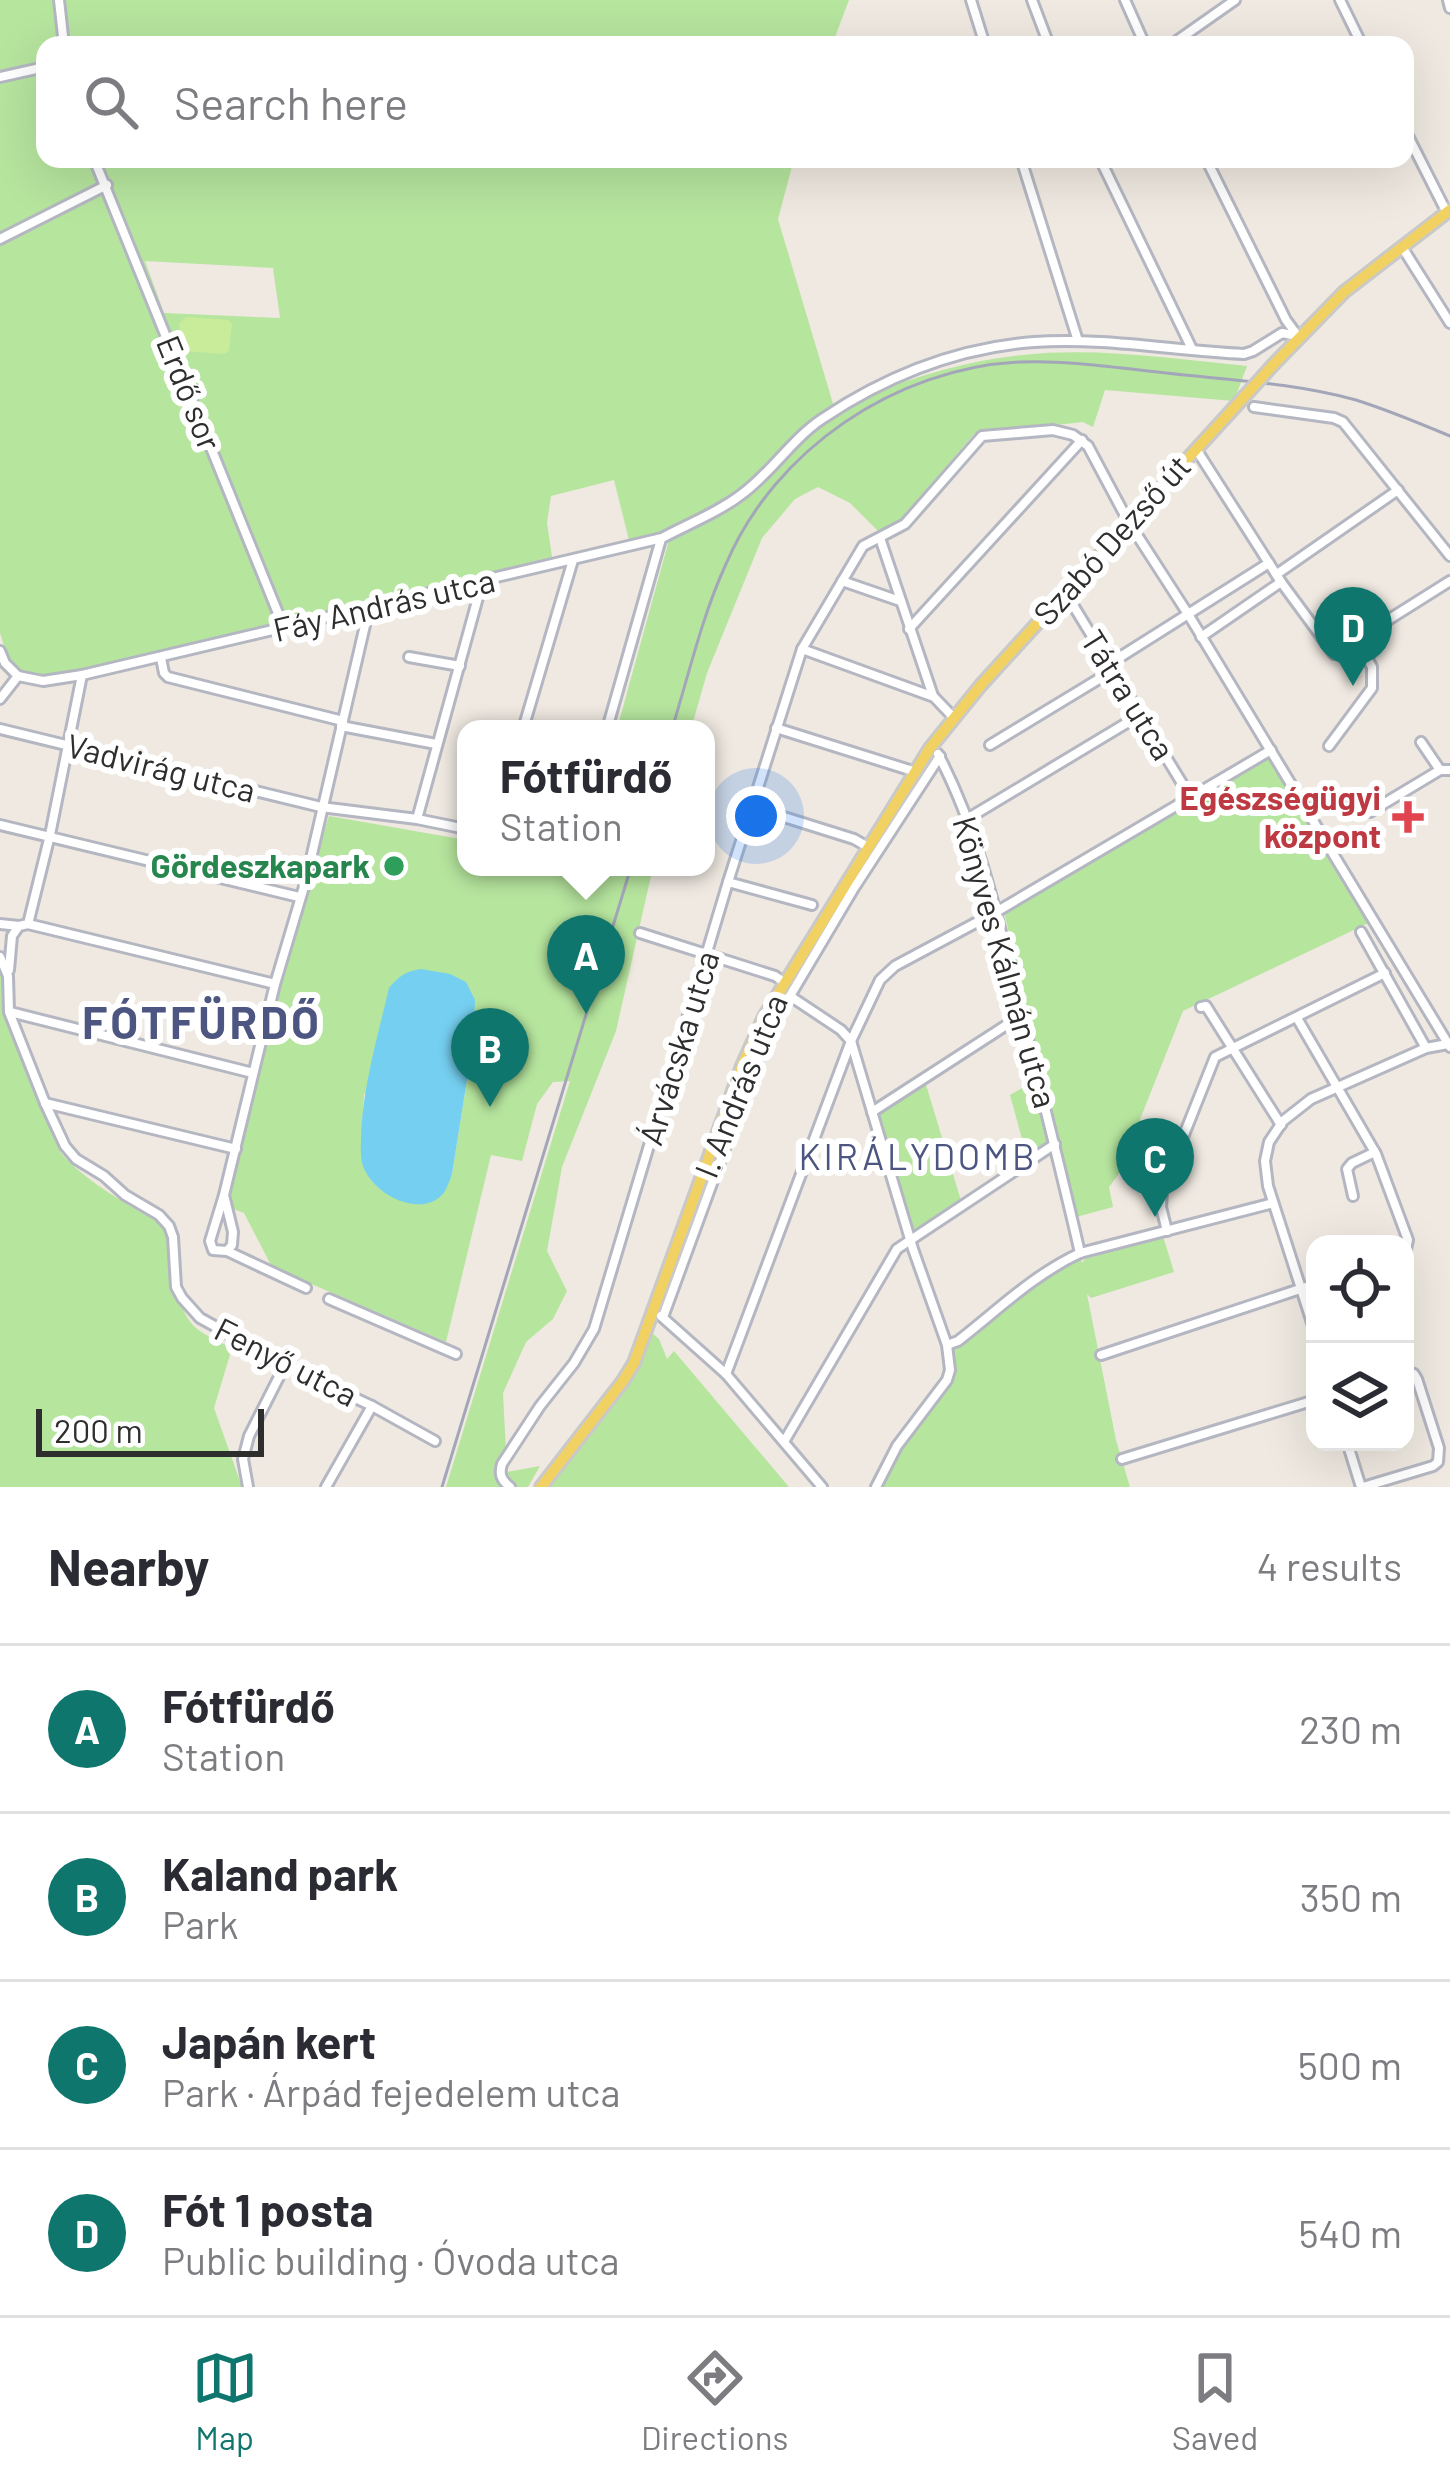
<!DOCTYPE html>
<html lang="en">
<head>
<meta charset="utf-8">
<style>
  :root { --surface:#fff; --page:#f2f2f3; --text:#2b2b33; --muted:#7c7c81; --line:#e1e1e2; --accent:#0f766e }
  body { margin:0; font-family:Barlow,sans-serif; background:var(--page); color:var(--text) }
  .controls { position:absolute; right:36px; bottom:36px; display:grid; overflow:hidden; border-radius:24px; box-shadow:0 12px 48px #0002 }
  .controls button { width:108px; height:108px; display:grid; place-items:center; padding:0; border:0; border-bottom:3px solid var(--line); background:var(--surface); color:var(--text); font:60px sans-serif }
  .scale { position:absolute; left:36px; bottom:30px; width:228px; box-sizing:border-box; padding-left:12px; border:6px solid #2e2e2e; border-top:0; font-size:33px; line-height:42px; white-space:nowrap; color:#2e2e2e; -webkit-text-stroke:9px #fff; paint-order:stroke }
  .you { position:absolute; left:756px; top:816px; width:42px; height:42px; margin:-30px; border:9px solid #fff; border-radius:50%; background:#1a73e8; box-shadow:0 0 0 18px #1a73e833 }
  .badge { display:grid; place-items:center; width:78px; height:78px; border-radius:50%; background:var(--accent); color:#fff; font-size:39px; font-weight:700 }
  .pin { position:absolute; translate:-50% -99px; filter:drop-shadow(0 3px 6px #0008) }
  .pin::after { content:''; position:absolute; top:63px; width:42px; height:36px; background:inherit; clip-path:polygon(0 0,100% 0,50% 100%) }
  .popup { position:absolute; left:457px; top:720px; width:258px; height:156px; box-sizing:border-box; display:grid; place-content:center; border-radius:24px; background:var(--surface); filter:drop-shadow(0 3px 9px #0005); font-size:39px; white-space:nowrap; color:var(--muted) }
  .popup b { font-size:45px; color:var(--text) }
  .popup::after { content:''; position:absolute; left:50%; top:100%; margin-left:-24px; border:24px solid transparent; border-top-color:var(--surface) }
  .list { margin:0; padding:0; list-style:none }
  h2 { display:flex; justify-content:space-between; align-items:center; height:156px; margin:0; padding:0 48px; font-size:51px }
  h2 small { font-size:39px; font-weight:400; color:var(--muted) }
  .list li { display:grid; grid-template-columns:78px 1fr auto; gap:36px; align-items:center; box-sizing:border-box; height:168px; padding:0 48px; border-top:3px solid var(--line) }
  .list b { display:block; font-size:45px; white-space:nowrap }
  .list p { margin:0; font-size:39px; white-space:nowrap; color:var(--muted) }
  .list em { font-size:39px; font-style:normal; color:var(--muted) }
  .icon { flex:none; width:66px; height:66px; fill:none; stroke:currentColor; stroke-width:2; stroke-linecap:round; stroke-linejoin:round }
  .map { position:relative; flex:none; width:1450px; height:1487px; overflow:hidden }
  .search { position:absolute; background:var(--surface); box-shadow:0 12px 48px #0002; left:36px; right:36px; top:36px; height:132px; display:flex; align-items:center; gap:30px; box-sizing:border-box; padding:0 42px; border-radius:24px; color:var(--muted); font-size:45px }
  .sheet { height:828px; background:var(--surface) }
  nav { display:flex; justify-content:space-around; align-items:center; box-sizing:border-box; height:168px; border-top:3px solid var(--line); background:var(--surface); font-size:33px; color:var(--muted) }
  nav a { display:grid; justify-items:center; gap:6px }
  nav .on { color:var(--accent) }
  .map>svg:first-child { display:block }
</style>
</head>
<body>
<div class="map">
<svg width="1450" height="1487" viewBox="0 0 1450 1487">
  <rect width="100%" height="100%" fill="#efe9e1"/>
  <!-- green -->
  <g fill="#b6e59e" fill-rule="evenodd">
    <path d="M0,0H849L832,45H45V159H794L778,219L834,407C896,384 957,361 1023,355C1097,347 1173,359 1247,366L1234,401L1105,390L1093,427L1083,422L974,434L891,531L877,530L850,503L818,487L795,499L762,538L707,673L691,729H617L669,540L660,533L629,540L614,480L551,496L547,523L552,557L90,670C66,675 27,688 11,662C6,654 3,642 0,633ZM145,261L273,268L280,318L164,313Z"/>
    <polygon points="1269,757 1375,920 1183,1011 1118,1175 1109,1187 1113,1207 1076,1217 1004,912"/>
    <path d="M329,816L466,840V867H653L616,1031L562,1167L547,1251L567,1291L553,1319L526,1342L503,1393L507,1472L540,1466L528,1487H446L570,1081L553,1082L537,1104L522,1161L491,1155L446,1342L272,1267L244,1213L226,1206L298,913ZM473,1042L452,1174L411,1203C348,1185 362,1148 364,1094Z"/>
    <path d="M0,966C8,983 3,1003 9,1021L61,1153C87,1184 140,1212 176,1231C177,1262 171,1305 196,1328C206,1336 220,1342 232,1348L214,1408L242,1487H0Z"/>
    <polygon points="924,1078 962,1204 910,1238 872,1112"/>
    <polygon points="1038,1079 1055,1144 1028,1161 1010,1095"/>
    <polygon points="1163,1236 1174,1272 1091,1298 1087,1294 1116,1440 1130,1487 874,1487 897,1446 947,1380 947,1345 958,1341 1026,1285 1080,1253 1082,1263 1085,1259"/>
    <polygon points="649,1330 659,1339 667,1359 674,1351 789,1487 545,1487 627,1381"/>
  </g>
  <!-- pitch -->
  <polygon fill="#c9ec9a" points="186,317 228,320 232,324 229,351 224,354 182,351 179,324"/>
  <!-- water -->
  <path fill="#75cff0" d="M421,969L450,974L466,982L475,1000L473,1042L452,1174C452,1175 446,1190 445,1191C424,1223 363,1192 361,1156C359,1098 376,1044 389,988C399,976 406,971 421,969Z"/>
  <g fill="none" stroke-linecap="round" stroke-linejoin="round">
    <defs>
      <g id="minor">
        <polyline points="59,0 64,45"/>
        <polyline points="971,0 985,45"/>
        <polyline points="1032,0 1049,45"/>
        <polyline points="1125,0 1145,45"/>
        <polyline points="1340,0 1362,45"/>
        <polyline points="1448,0 1450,8"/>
        <polyline points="1171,45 1235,0"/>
        <polyline points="0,77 45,67"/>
        <polyline points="1405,130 1447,213"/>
        <polyline points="94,159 284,628"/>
        <polyline points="1021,159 1078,341"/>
        <polyline points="1100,159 1192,349"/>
        <polyline points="1206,159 1286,320 1297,335"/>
        <polyline points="0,239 107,185"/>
        <polyline points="1402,247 1450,323"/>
        <polyline points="1254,407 1334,418 1343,422 1450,556"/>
        <polyline points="1196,449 1281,582 1334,654 1450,581"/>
        <polyline points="880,538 933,696"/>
        <polyline points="1277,574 1398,490"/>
        <polyline points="842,581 900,601"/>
        <polyline points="1065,592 1191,798"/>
        <polyline points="909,629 1082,440"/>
        <polyline points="1201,637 1281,582"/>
        <polyline points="802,649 934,697 954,718"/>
        <polyline points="0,651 5,663 18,676"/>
        <polyline points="409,657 460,666"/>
        <polyline points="161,658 164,673 168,677 343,721"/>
        <polyline points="1109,664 1269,563"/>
        <path d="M18,676L43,681L82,675L662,538C688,524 719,512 742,494C771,473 792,439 822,419C886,376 957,348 1034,342C1104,337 1175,351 1244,354L1253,351L1282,333L1298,336"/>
        <polyline points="0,699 18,676"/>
        <polyline points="341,726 436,744"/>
        <polyline points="776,728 916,772"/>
        <polyline points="0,729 321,807 417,819 466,829"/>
        <polyline points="523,729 573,560"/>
        <polyline points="607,729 661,539"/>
        <polyline points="1421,742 1440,770"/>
        <polyline points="990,745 1112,671"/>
        <polyline points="1329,746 1372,688 1372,667 1357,640"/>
        <path d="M938,754C977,828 996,911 1016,992C1038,1079 1060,1166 1080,1253"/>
        <polyline points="752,807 854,839 868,847"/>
        <polyline points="1370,812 1440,770 1450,770"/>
        <polyline points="417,819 482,583"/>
        <polyline points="967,819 1140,715"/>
        <polyline points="0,825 299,897"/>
        <polyline points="728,882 812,905"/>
        <polyline points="0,924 19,926"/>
        <polyline points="28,924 275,984"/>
        <polyline points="1361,932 1426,1048"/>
        <polyline points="640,933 775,976 784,982"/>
        <polyline points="0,957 8,976 9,1012 45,1103 65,1146 76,1159 104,1176 125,1195 159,1215 169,1226 173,1237 176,1287 182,1298 200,1318 285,1365 372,1406 435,1441"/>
        <polyline points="9,970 12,936 19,926 28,924 50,835 82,675"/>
        <polyline points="790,996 841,1030 851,1041 913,1249 947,1345 950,1370 947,1380 897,1446 876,1487"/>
        <polyline points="1201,1007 1206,1006 1281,1125"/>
        <polyline points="10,1012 253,1073"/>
        <polyline points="1297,1018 1376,1154 1408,1240 1405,1254"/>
        <polyline points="45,1103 236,1149"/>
        <polyline points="872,1112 1022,1015"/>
        <polyline points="224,1195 210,1241 213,1250 227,1251 232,1245 233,1232 224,1195 275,984 306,880 369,608"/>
        <polyline points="1353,1196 1347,1169 1352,1163 1375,1152"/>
        <polyline points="1167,1231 1161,1207 1162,1190 1215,1057 1385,973"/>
        <polyline points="227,1251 306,1288"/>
        <polyline points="329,1299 456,1354"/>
        <polyline points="661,1316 726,1374 822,1487"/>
        <polyline points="663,1317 772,1020 790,996 854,888 940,756"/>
        <polyline points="1315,1332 1268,1186 1265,1161 1269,1142 1283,1121 1311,1099 1426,1048 1448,1044"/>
        <path d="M947,1345L958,1341C998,1310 1033,1275 1080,1253L1273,1203"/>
        <polyline points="1101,1355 1315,1284"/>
        <polyline points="726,1374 851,1041 880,980 895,966 996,912 1271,750"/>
        <polyline points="785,1440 897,1249 1055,1144"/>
        <polyline points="1347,1442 1361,1487"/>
        <polyline points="1122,1459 1315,1400"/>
        <polyline points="248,1487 243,1459 249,1436 285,1365"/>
        <polyline points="326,1487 372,1406"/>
        <path d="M510,1487C501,1480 499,1474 502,1464L540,1406L574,1363L594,1329L728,882L802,649L863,546L905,524L982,436L1053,430L1073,435L1088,446L1128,521L1188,614L1450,1047"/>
        <polyline points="1363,1487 1433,1466 1438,1462 1439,1448 1417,1379 1414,1374 1405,1371"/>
      </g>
      <g id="major">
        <polyline points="1272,366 1344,292 1450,210"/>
        <polyline points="541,1487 623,1381 634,1363 742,1066 764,1017 930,748 981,685 1244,397"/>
      </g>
    </defs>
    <!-- minor casing -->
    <use href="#minor" stroke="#b4b7c1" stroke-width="14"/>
    <!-- major casing -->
    <use href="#major" stroke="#c9c9c9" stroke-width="16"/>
    <!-- minor -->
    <use href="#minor" stroke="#fff" stroke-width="8"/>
    <!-- major -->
    <use href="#major" stroke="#f2d163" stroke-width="10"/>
    <!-- rail -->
    <g stroke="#a3a6b8" stroke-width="3">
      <path d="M672,729C689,674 702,616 726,564C775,449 896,368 1020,362C1069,360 1118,368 1166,373C1229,380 1295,383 1356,400C1388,410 1419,423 1450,436"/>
      <polyline points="442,1487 631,867"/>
    </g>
    <defs>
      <polyline id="major-bridge" points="1244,397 1272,366"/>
    </defs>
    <!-- major-bridge casing -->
    <use href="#major-bridge" stroke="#c9c9c9" stroke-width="16" stroke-linecap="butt"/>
    <!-- major-bridge -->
    <use href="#major-bridge" stroke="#f2d163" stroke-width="10"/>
  </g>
  <!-- markers -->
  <path fill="#e0444e" stroke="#fff" stroke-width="4.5" d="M1402 799h12v12h12v12h-12v12h-12v-12h-12v-12h12z"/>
  <circle fill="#2e9e5b" stroke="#fff" stroke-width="4.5" cx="394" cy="866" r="12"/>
  <g text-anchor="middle" stroke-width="12" stroke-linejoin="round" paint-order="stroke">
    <!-- street labels -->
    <g font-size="33" fill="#2e2e2e" stroke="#fff">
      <text transform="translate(189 393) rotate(68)" y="12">Erdő sor</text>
      <text transform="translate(1112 540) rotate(-48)" y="12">Szabó Dezső út</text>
      <text transform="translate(384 605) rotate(-13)" y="12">Fáy András utca</text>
      <text transform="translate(1128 695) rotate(58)" y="12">Tátra utca</text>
      <text transform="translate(161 768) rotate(14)" y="12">Vadvirág utca</text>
      <text transform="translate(1005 962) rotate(74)" y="12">Könyves Kálmán utca</text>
      <text transform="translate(679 1048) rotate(-73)" y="12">Árvácska utca</text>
      <text transform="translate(741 1086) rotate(-68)" y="12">I. András utca</text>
      <text transform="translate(286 1362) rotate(27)" y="12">Fenyő utca</text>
    </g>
    <!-- health labels -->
    <g font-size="33" font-weight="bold" fill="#be3a42" stroke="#fff" text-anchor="end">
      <text x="1381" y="810">Egészségügyi<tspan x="1381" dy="38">központ</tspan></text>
    </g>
    <!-- leisure labels -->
    <g font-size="33" font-weight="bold" fill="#27864d" stroke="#fff" text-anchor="end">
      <text x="370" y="878">Gördeszkapark</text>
    </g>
    <!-- neighbourhood labels -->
    <g font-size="36" letter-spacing="3" fill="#4d5680" stroke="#fff">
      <text x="918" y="1170">KIRÁLYDOMB</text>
    </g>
    <!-- district labels -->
    <g font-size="45" font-weight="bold" letter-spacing="3" fill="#4d5680" stroke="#fff">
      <text x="202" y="1039">FÓTFÜRDŐ</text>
    </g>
  </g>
</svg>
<div class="controls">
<button><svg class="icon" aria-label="locate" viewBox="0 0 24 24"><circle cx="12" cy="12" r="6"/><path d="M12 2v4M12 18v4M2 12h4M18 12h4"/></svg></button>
<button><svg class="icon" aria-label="layers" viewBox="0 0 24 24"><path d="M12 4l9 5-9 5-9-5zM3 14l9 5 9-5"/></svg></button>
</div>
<div class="scale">200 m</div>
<div class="you"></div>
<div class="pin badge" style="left:586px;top:1014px">A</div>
<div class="popup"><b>Fótfürdő</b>Station</div>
<div class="pin badge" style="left:490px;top:1107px">B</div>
<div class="pin badge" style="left:1155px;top:1217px">C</div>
<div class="pin badge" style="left:1353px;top:686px">D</div>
<div class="search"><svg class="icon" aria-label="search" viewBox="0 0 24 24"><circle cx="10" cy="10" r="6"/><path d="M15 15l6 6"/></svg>Search here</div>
</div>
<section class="sheet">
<h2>Nearby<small>4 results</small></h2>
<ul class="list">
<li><span class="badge">A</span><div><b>Fótfürdő</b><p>Station</p></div><em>230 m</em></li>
<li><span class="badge">B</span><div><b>Kaland park</b><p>Park</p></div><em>350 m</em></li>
<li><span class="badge">C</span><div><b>Japán kert</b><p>Park · Árpád fejedelem utca</p></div><em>500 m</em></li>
<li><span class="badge">D</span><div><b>Fót 1 posta</b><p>Public building · Óvoda utca</p></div><em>540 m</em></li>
</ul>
</section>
<nav>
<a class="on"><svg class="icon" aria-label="map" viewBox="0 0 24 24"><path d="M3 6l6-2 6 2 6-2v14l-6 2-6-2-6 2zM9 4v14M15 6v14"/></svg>Map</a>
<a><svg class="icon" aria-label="directions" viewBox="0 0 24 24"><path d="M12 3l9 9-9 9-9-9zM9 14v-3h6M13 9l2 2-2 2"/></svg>Directions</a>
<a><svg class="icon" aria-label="saved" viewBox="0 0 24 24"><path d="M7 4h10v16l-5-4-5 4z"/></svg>Saved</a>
</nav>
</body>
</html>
